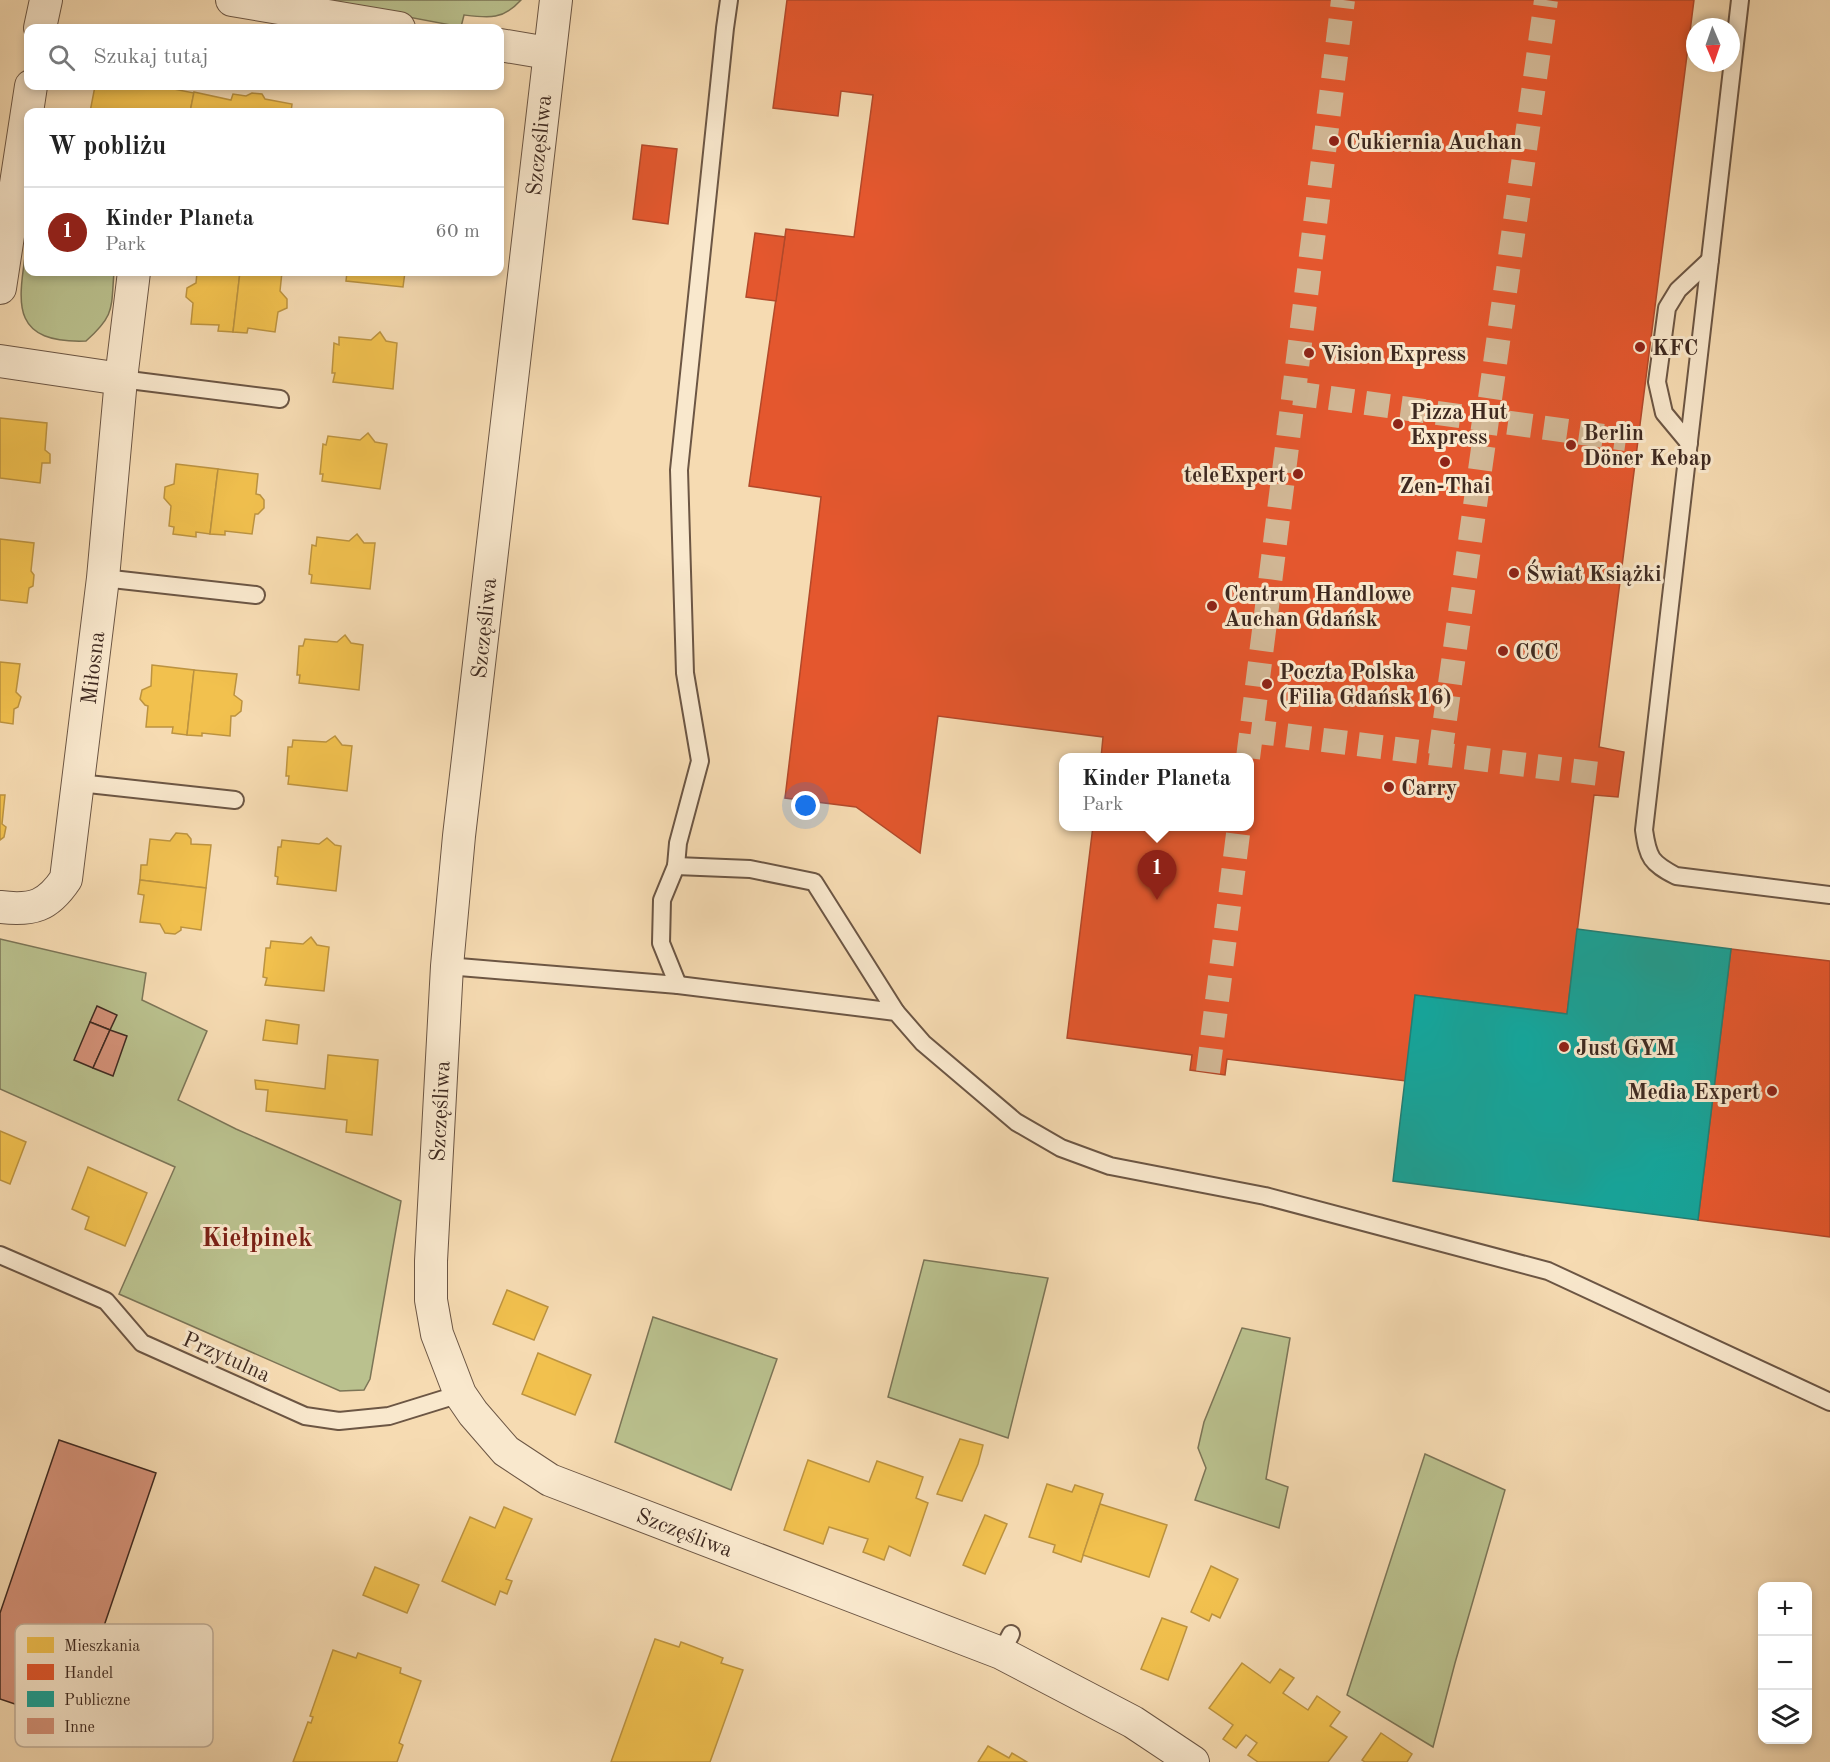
<!DOCTYPE html>
<html lang="pl">
<head>
<meta charset="utf-8">
<style>
  :root { --surface:#fff; --page:#f2f2f2; --text:#222; --muted:#767676; --line:#e0e0e0; --accent:#8f2418 }
  body { margin:0; font-family:"Old Standard TT",serif; background:var(--page); color:var(--text) }
  .controls { position:absolute; right:18px; bottom:18px; display:grid; overflow:hidden; border-radius:12px; box-shadow:0 3px 9px #0003 }
  .controls button { width:54px; height:54px; display:grid; place-items:center; padding:0; border:0; border-bottom:2px solid var(--line); background:var(--surface); color:var(--text); font:30px sans-serif }
  .compass { position:absolute; left:1686px; top:18px; width:54px; height:54px; border-radius:50%; background:var(--surface); box-shadow:0 3px 9px #0003; rotate:178deg }
  .you { position:absolute; left:806px; top:806px; width:21px; height:21px; margin:-15px; border:4px solid #fff; border-radius:50%; background:#1a73e8; box-shadow:0 0 0 9px #1a73e833 }
  .badge { display:grid; place-items:center; width:39px; height:39px; border-radius:50%; background:var(--accent); color:#fff; font-size:20px; font-weight:700 }
  .pin { position:absolute; translate:-50% -50px; filter:drop-shadow(0 2px 3px #0008) }
  .pin::after { content:''; position:absolute; top:32px; width:21px; height:18px; background:inherit; clip-path:polygon(0 0,100% 0,50% 100%) }
  .popup { position:absolute; left:1059px; top:753px; width:195px; height:78px; box-sizing:border-box; display:grid; place-content:center; border-radius:12px; background:var(--surface); filter:drop-shadow(0 2px 4px #0005); font-size:20px; white-space:nowrap; color:var(--muted) }
  .popup b { font-size:22px; color:var(--text) }
  .popup::after { content:''; position:absolute; left:50%; top:100%; margin-left:-12px; border:12px solid transparent; border-top-color:var(--surface) }
  .list { margin:0; padding:0; list-style:none }
  h2 { display:flex; justify-content:space-between; align-items:center; height:78px; margin:0; padding:0 24px; font-size:26px }
  h2 small { font-size:20px; font-weight:400; color:var(--muted) }
  .list li { display:grid; grid-template-columns:39px 1fr auto; gap:18px; align-items:center; box-sizing:border-box; height:90px; padding:0 24px; border-top:2px solid var(--line) }
  .list b { display:block; font-size:22px; white-space:nowrap }
  .list p { margin:0; font-size:20px; white-space:nowrap; color:var(--muted) }
  .list em { font-size:20px; font-style:normal; color:var(--muted) }
  .icon { flex:none; width:33px; height:33px; fill:none; stroke:currentColor; stroke-width:2; stroke-linecap:round; stroke-linejoin:round }
  .map { position:relative; flex:none; width:1830px; height:1762px; overflow:hidden }
  .search { position:absolute; background:var(--surface); box-shadow:0 3px 9px #0003; left:24px; top:24px; width:480px; height:66px; display:flex; align-items:center; gap:15px; box-sizing:border-box; padding:0 21px; border-radius:12px; color:var(--muted); font-size:22px }
  .panel { position:absolute; background:var(--surface); box-shadow:0 3px 9px #0003; left:24px; top:108px; width:480px; height:168px; border-radius:12px }
  .map>svg:first-child { display:block }
</style>
</head>
<body>
<div class="map">
<svg width="1830" height="1762" viewBox="0 0 1830 1762">
  <rect width="100%" height="100%" fill="#f6dbb2"/>
  <filter id="stains"><feTurbulence type="fractalNoise" baseFrequency=".00333" numOctaves="4"/><feColorMatrix values="0 0 0 0 .2 0 0 0 0 .09 0 0 0 0 .02 0 0 0 .5 -.17"/></filter>
  <radialGradient id="worn" r=".72"><stop offset=".6" stop-color="#630" stop-opacity="0"/><stop offset="1" stop-color="#630" stop-opacity=".3"/></radialGradient>
  <!-- green -->
  <g fill="#bac18e" stroke="#7c7557" stroke-width="1.5">
    <path d="M318,0H521C503,20 489,18 464,15L461,27Z"/>
    <path d="M28,235V272H114C111,309 115,315 86,341C2,344 21,294 28,235Z"/>
    <polygon points="0,939 146,973 142,1000 207,1031 178,1100 236,1129 401,1201 370,1379 364,1390 340,1391 119,1294 175,1167 0,1089"/>
    <polygon points="924,1260 1048,1278 1008,1438 888,1397"/>
    <polygon points="653,1317 777,1359 731,1490 615,1442"/>
    <polygon points="1242,1328 1290,1338 1266,1479 1288,1487 1279,1528 1195,1500 1206,1468 1198,1448 1204,1422"/>
    <polygon points="1425,1454 1505,1490 1455,1663 1433,1747 1347,1695"/>
  </g>
  <!-- homes -->
  <g fill="#f2c14e" stroke="#bc9340" stroke-width="1.5">
    <polygon points="95,86 156,86 156,87 163,89 164,87 194,93 190,112 90,112"/>
    <polygon points="194,92 231,100 233,94 246,96 252,93 262,94 265,99 292,104 291,112 190,112"/>
    <polygon points="197,272 240,272 233,332 218,331 219,325 191,324 193,303 186,297 187,288 196,283"/>
    <polygon points="240,272 282,272 280,291 287,299 287,308 278,312 275,332 248,328 247,333 233,332"/>
    <polygon points="344,272 405,272 403,287 346,281 347,272"/>
    <polygon points="380,332 386,341 397,343 393,389 333,382 335,373 332,373 334,343 339,345 339,337 371,340"/>
    <polygon points="0,418 47,423 45,450 50,454 50,463 42,463 40,483 0,478"/>
    <polygon points="368,433 375,442 387,444 380,489 322,481 323,474 320,474 323,444 326,445 328,436 360,440"/>
    <polygon points="176,464 218,469 210,534 196,532 196,537 173,534 174,527 169,526 171,506 164,498 165,487 174,484"/>
    <polygon points="218,469 258,474 256,494 260,495 264,500 264,508 258,514 255,514 252,534 225,531 225,535 210,534"/>
    <polygon points="357,534 364,543 375,543 370,589 311,583 312,575 309,574 312,545 316,546 317,537 349,541"/>
    <polygon points="0,539 34,543 31,571 34,575 33,586 29,588 27,603 0,600"/>
    <polygon points="345,635 351,643 363,645 359,690 299,683 300,675 297,675 299,646 303,646 305,639 337,642"/>
    <polygon points="0,662 20,664 16,692 21,697 18,707 14,709 13,724 0,722"/>
    <polygon points="152,665 194,670 187,735 172,733 173,727 146,727 148,706 145,705 140,699 142,690 151,686"/>
    <polygon points="194,670 237,674 234,695 242,701 241,711 235,716 231,716 230,736 202,733 202,736 187,735"/>
    <polygon points="335,736 342,745 352,746 347,791 288,784 289,776 286,776 288,747 292,747 293,740 326,742"/>
    <polygon points="0,795 5,795 2,824 6,827 4,837 0,840"/>
    <polygon points="176,833 187,834 191,839 191,844 211,845 206,888 140,880 141,865 147,865 150,839 170,841"/>
    <polygon points="327,838 335,845 341,846 336,891 277,884 278,877 275,876 278,847 281,847 282,840 319,844"/>
    <polygon points="140,880 206,888 201,930 181,927 181,930 175,934 165,933 160,924 140,922 144,895 138,894"/>
    <polygon points="311,937 317,945 329,947 324,991 265,985 267,978 263,977 266,948 270,948 271,941 303,944"/>
    <polygon points="266,1020 299,1025 297,1044 263,1040"/>
    <polygon points="328,1055 378,1060 372,1135 346,1132 347,1120 266,1111 268,1090 256,1089 255,1080 325,1089"/>
    <polygon points="0,1131 26,1142 10,1184 0,1180"/>
    <polygon points="88,1167 147,1193 125,1246 85,1229 89,1217 72,1209"/>
    <polygon points="507,1290 548,1307 534,1340 493,1324"/>
    <polygon points="538,1353 591,1375 575,1415 522,1394"/>
    <polygon points="960,1439 983,1445 978,1464 962,1501 937,1494"/>
    <polygon points="808,1460 869,1482 877,1461 923,1477 916,1498 928,1503 910,1556 889,1546 884,1560 863,1552 868,1539 829,1527 823,1544 784,1530"/>
    <polygon points="1047,1484 1072,1492 1075,1485 1103,1494 1081,1562 1053,1552 1055,1545 1029,1537"/>
    <polygon points="1100,1504 1167,1525 1149,1577 1083,1555"/>
    <polygon points="504,1507 532,1519 506,1579 512,1581 507,1594 500,1591 495,1605 442,1581 470,1517 495,1528"/>
    <polygon points="985,1515 1007,1524 985,1574 963,1565"/>
    <polygon points="1211,1566 1238,1579 1220,1618 1212,1614 1209,1621 1191,1612"/>
    <polygon points="375,1567 419,1585 407,1613 363,1595"/>
    <polygon points="1162,1618 1187,1627 1168,1680 1141,1669"/>
    <polygon points="655,1639 679,1647 681,1642 723,1658 721,1663 743,1670 710,1762 611,1762"/>
    <polygon points="333,1650 356,1658 358,1653 401,1668 400,1673 421,1681 399,1743 403,1745 397,1762 293,1762 308,1722 311,1723 313,1717 310,1716"/>
    <polygon points="1242,1663 1270,1683 1280,1669 1294,1678 1283,1693 1308,1710 1317,1696 1340,1712 1330,1726 1347,1737 1328,1762 1258,1762 1248,1755 1257,1743 1246,1735 1236,1748 1223,1739 1233,1725 1209,1708"/>
    <polygon points="1381,1733 1412,1754 1407,1762 1365,1762 1362,1760"/>
    <polygon points="988,1746 1009,1758 1012,1753 1027,1762 978,1762"/>
  </g>
  <!-- shops -->
  <g fill="#e4572e" stroke="#b2492a" stroke-width="1.5">
    <polygon points="787,0 1694,0 1599,747 1624,752 1618,797 1594,795 1567,1014 1415,995 1406,1081 1227,1059 1225,1075 1190,1070 1192,1055 1067,1038 1093,826 1250,826 1250,758 1101,758 1103,737 938,716 920,853 856,807 785,798 821,497 749,486 786,229 854,237 873,95 841,91 838,116 773,108"/>
    <polygon points="642,145 677,149 668,224 633,219"/>
    <polygon points="755,233 785,237 776,301 746,297"/>
    <polygon points="1731,949 1830,961 1830,1237 1698,1220"/>
  </g>
  <!-- public -->
  <polygon fill="#17a398" stroke="#237e74" stroke-width="1.5" points="1577,929 1731,949 1698,1220 1393,1181 1415,995 1567,1014"/>
  <!-- building -->
  <g fill="#d59279" stroke="#3e2920" stroke-width="1.5">
    <polygon points="97,1006 117,1015 110,1030 90,1022"/>
    <polygon points="90,1022 110,1030 93,1068 74,1060"/>
    <polygon points="110,1030 127,1036 113,1076 93,1068"/>
    <polygon points="59,1440 156,1473 71,1723 0,1699 0,1613"/>
  </g>
  <g fill="none" stroke-linecap="round" stroke-linejoin="round">
    <!-- pedestrian-tunnel -->
    <g stroke="#d1b795" stroke-width="24" stroke-dasharray="24 12" stroke-linecap="butt">
      <polyline points="1294,393 1626,439"/>
      <polyline points="1251,731 1608,775"/>
      <polyline points="1440,755 1546,0"/>
      <polyline points="1248,758 1343,0"/>
      <polyline points="1208,1072 1239,826"/>
    </g>
    <defs>
      <g id="service">
        <path d="M1740,0L1644,830C1648,858 1651,863 1676,876L1830,895"/>
        <polyline points="121,379 280,399"/>
        <polyline points="1689,443 1664,413 1657,382 1667,308 1678,290 1710,260"/>
        <polyline points="103,578 256,595"/>
        <polyline points="79,783 235,800"/>
        <polyline points="676,866 750,869 814,882 896,1012"/>
        <polyline points="447,966 678,985 896,1012 923,1043 1016,1122 1061,1148 1110,1166 1265,1196 1548,1271 1830,1402"/>
        <polyline points="678,985 661,943 662,900 676,866 678,843 700,761 685,673 679,470 725,28 729,0"/>
        <polyline points="0,1255 106,1301 142,1343 305,1416 339,1421 389,1416 460,1394"/>
        <polyline points="1001,1653 1011,1634"/>
      </g>
      <g id="minor">
        <polyline points="232,0 399,28"/>
        <path id="s1" d="M556,0L459,836L447,966L431,1261V1300L437,1334L460,1394L473,1413L506,1451L550,1480L1001,1653L1133,1722L1193,1762"/>
        <polyline points="40,28 46,0"/>
        <polyline points="500,45 548,53"/>
        <polyline points="0,288 31,86"/>
        <polyline points="0,361 121,379"/>
        <path id="s2" d="M0,907C33,911 48,906 66,879L103,578L121,379L134,272"/>
      </g>
    </defs>
    <!-- service casing -->
    <use href="#service" stroke="#6c5644" stroke-width="20"/>
    <!-- minor casing -->
    <use href="#minor" stroke="#6c5644" stroke-width="34"/>
    <!-- service -->
    <use href="#service" stroke="#f9e8cd" stroke-width="16"/>
    <!-- minor -->
    <use href="#minor" stroke="#f9e8cd" stroke-width="32"/>
  </g>
  <!-- markers -->
  <g fill="#8f2418" stroke="#f9e8cd" stroke-width="2">
    <circle cx="1334" cy="141" r="6"/>
    <circle cx="1640" cy="347" r="6"/>
    <circle cx="1309" cy="353" r="6"/>
    <circle cx="1398" cy="424" r="6"/>
    <circle cx="1571" cy="445" r="6"/>
    <circle cx="1445" cy="462" r="6"/>
    <circle cx="1298" cy="474" r="6"/>
    <circle cx="1514" cy="573" r="6"/>
    <circle cx="1212" cy="606" r="6"/>
    <circle cx="1503" cy="651" r="6"/>
    <circle cx="1267" cy="684" r="6"/>
    <circle cx="1389" cy="787" r="6"/>
    <circle cx="1564" cy="1047" r="6"/>
    <circle cx="1772" cy="1091" r="6"/>
  </g>
  <g text-anchor="middle" stroke-width="6" stroke-linejoin="round" paint-order="stroke">
    <!-- poi labels -->
    <g font-size="22" font-weight="bold" fill="#3e2920" stroke="#f9e8cd" text-anchor="start">
      <text x="1346" y="149">Cukiernia Auchan</text>
      <text x="1652" y="355">KFC</text>
      <text x="1321" y="361">Vision Express</text>
      <text x="1410" y="419">Pizza Hut<tspan x="1410" dy="25">Express</tspan></text>
      <text x="1583" y="440">Berlin<tspan x="1583" dy="25">Döner Kebap</tspan></text>
      <text x="1286" y="482" text-anchor="end">teleExpert</text>
      <text x="1445" y="493" text-anchor="middle">Zen-Thai</text>
      <text x="1526" y="581">Świat Książki</text>
      <text x="1224" y="601">Centrum Handlowe<tspan x="1224" dy="25">Auchan Gdańsk</tspan></text>
      <text x="1515" y="659">CCC</text>
      <text x="1279" y="679">Poczta Polska<tspan x="1279" dy="25">(Filia Gdańsk 16)</tspan></text>
      <text x="1401" y="795">Carry</text>
      <text x="1576" y="1055">Just GYM</text>
      <text x="1760" y="1099" text-anchor="end">Media Expert</text>
    </g>
    <!-- street labels -->
    <g font-size="22" fill="#3e2920" stroke="#f9e8cd">
      <text transform="translate(538 145) rotate(-84)" y="8">Szczęśliwa</text>
      <text transform="translate(483 628) rotate(-84)" y="8">Szczęśliwa</text>
      <text dy="8" stroke="none"><textPath href="#s2" startOffset="290">Miłosna</textPath></text>
      <text transform="translate(439 1111) rotate(-87)" y="8">Szczęśliwa</text>
      <text transform="translate(227 1356) rotate(24)" y="8">Przytulna</text>
      <text dy="8" stroke="none"><textPath href="#s1" startOffset="1676">Szczęśliwa</textPath></text>
    </g>
    <!-- quarter labels -->
    <g font-size="26" font-weight="bold" fill="#7a1f14" stroke="#f9e8cd">
      <text x="257" y="1246">Kiełpinek</text>
    </g>
  </g>
  <!-- legend -->
  <rect x="15" y="1624" width="198" height="123" rx="9" fill="#f9e8cd" stroke="#c1af99" stroke-width="1.5"/>
  <rect x="27" y="1637" width="27" height="16" fill="#f2c14e"/>
  <rect x="27" y="1664" width="27" height="16" fill="#e4572e"/>
  <rect x="27" y="1691" width="27" height="16" fill="#17a398"/>
  <rect x="27" y="1718" width="27" height="16" fill="#d59279"/>
  <g font-size="16" fill="#3e2920">
    <text x="64" y="1651">Mieszkania</text>
    <text x="64" y="1678">Handel</text>
    <text x="64" y="1705">Publiczne</text>
    <text x="64" y="1732">Inne</text>
  </g>
  <rect width="100%" height="100%" filter="url(#stains)"/>
  <rect width="100%" height="100%" fill="url(#worn)"/>
</svg>
<div class="controls">
<button>+</button>
<button>−</button>
<button><svg class="icon" aria-label="layers" viewBox="0 0 24 24"><path d="M12 4l9 5-9 5-9-5zM3 14l9 5 9-5"/></svg></button>
</div>
<svg class="compass" viewBox="-18 -18 36 36"><path d="M0-13l5 13h-10z" fill="#e53935"/><path d="M0 13l5-13h-10z" fill="#767676"/></svg>
<div class="you"></div>
<div class="pin badge" style="left:1157px;top:900px">1</div>
<div class="popup"><b>Kinder Planeta</b>Park</div>
<div class="search"><svg class="icon" aria-label="search" viewBox="0 0 24 24"><circle cx="10" cy="10" r="6"/><path d="M15 15l6 6"/></svg>Szukaj tutaj</div>
<section class="panel">
<h2>W pobliżu<small></small></h2>
<ul class="list">
<li><span class="badge">1</span><div><b>Kinder Planeta</b><p>Park</p></div><em>60 m</em></li>
</ul>
</section>
</div>
</body>
</html>
